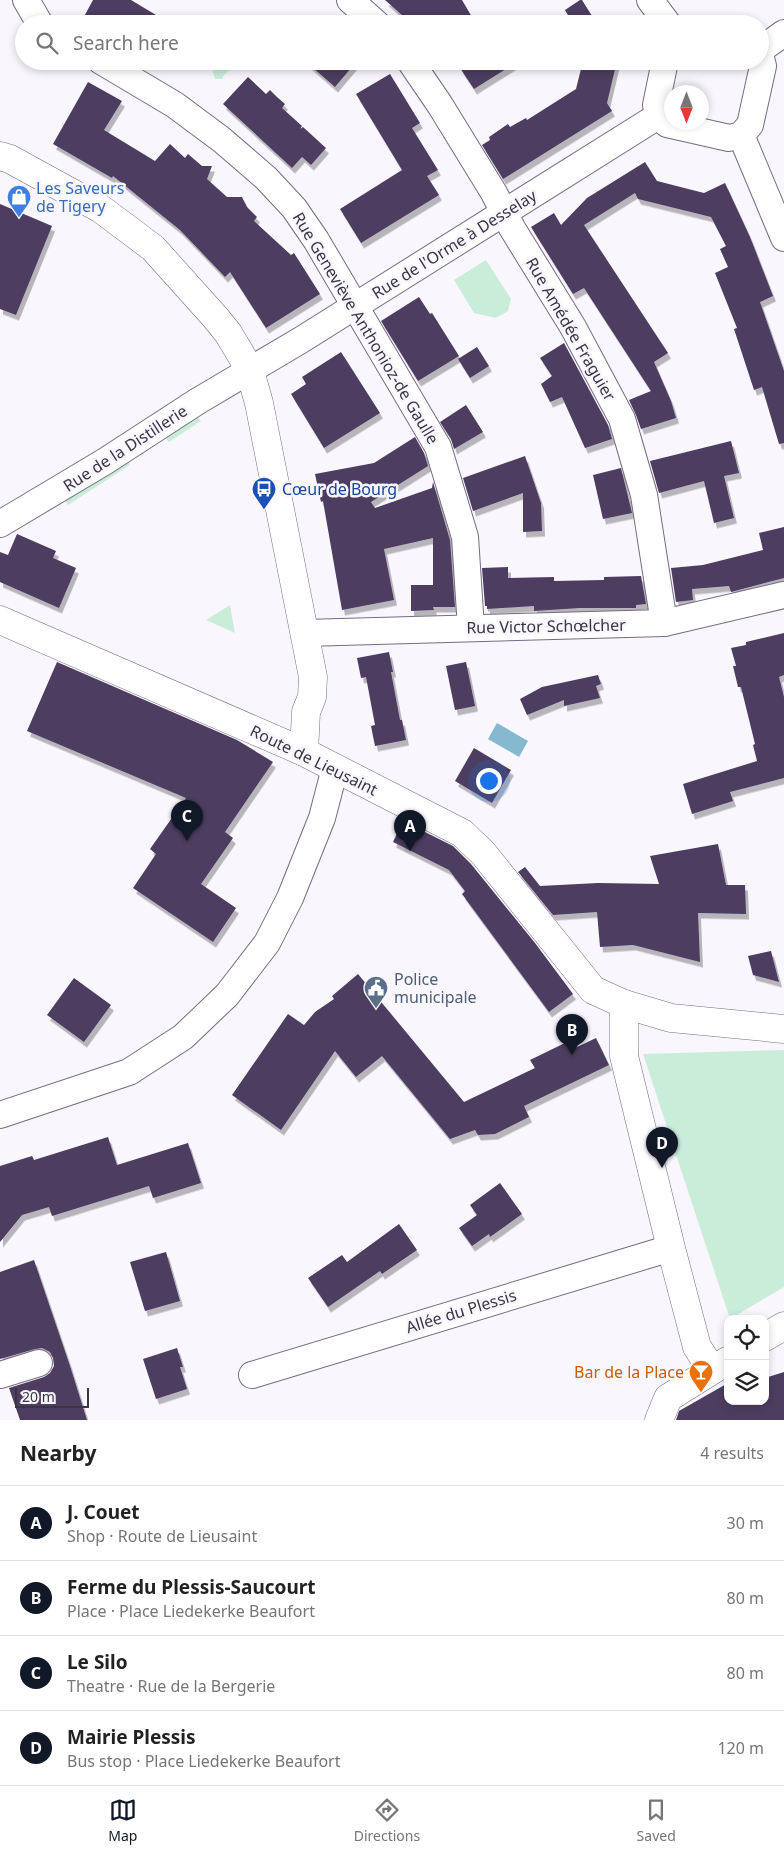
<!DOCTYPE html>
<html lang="en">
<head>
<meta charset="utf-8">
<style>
  :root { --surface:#fff; --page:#f2f2f2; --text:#222; --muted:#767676; --line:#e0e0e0; --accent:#111827 }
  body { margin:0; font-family:"Noto Sans",sans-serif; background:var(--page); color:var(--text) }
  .controls { position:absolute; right:15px; bottom:15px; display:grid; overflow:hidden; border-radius:10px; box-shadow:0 2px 8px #0003 }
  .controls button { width:45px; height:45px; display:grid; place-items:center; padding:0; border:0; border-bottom:1px solid var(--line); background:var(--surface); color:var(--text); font:25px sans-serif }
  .compass { position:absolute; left:664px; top:85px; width:45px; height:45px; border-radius:50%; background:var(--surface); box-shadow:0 2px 8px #0003; rotate:180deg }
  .scale { position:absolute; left:15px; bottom:12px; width:74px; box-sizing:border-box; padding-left:5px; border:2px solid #3a363f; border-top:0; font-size:14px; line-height:18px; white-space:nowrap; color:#3a363f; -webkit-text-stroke:4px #f9f6fe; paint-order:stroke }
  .you { position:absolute; left:488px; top:780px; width:18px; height:18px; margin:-12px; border:4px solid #fff; border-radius:50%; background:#1a73e8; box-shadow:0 0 0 8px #1a73e833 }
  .badge { display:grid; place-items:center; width:32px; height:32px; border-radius:50%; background:var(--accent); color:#fff; font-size:16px; font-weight:700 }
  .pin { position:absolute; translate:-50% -41px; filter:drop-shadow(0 1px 2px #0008) }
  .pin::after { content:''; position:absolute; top:26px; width:18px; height:15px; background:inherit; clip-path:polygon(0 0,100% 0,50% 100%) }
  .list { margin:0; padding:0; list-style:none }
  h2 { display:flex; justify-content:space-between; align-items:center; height:65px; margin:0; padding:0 20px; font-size:21px }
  h2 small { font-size:16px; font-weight:400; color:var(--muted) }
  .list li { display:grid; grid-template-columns:32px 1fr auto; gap:15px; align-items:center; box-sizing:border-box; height:75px; padding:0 20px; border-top:1px solid var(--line) }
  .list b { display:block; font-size:19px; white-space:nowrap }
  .list p { margin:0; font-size:16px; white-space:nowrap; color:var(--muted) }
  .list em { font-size:16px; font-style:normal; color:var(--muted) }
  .icon { flex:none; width:28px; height:28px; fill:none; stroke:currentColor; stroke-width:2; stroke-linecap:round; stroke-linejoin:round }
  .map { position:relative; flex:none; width:784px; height:1420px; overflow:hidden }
  .search { position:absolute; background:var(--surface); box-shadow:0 2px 8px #0003; left:15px; right:15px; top:15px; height:55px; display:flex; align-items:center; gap:12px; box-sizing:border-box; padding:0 18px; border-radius:28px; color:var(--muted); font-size:19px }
  .sheet { height:365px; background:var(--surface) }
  nav { display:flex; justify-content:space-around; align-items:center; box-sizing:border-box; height:70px; border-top:1px solid var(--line); background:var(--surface); font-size:14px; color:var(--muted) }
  nav a { display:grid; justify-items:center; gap:2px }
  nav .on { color:var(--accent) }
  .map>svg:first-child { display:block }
</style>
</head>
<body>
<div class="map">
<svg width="784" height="1420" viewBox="0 0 784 1420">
  <defs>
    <filter id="shadow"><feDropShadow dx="3" dy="5.5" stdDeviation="0" flood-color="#0004"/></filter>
  </defs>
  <rect width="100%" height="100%" fill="#f9f6fe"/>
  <!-- green -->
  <g fill="#caedda">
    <path d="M210,61H238V63L224,75L222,79H215C214,72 209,67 210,61Z"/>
    <polygon points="486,260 511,299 508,311 496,318 474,313 454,280"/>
    <polygon points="197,416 201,421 169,442 165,437"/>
    <polygon points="127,460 130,465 68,505 65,500"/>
    <polygon points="230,605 235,633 206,620"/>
    <polygon points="784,1050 784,1287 730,1319 643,1054"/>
  </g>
  <!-- water -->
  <polygon fill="#84b9cf" points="497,723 528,741 519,757 488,739"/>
  <!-- building -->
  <g fill="#4d3c60" filter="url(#shadow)">
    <polygon points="93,0 131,0 171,24 80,24"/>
    <polygon points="385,0 462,0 476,24 412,24"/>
    <polygon points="580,0 582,0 597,24 573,24 565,10"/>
    <polygon points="305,61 357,61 335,87"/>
    <polygon points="471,61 519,61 474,89 460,68"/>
    <polygon points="583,61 617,61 607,103 612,111 503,179 482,145 490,140 489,137 508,124 510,127 526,118 527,120 576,89"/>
    <polygon points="390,74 420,123 412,128 438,170 427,176 439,195 361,243 340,209 402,170 356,94"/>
    <polygon points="248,77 266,94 270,90 277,97 285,104 282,108 302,126 300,129 303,127 326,148 311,165 302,157 292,168 223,104"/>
    <polygon points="88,82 122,101 104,130 155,161 170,144 185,158 188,154 202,166 212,166 207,179 227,197 242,197 247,207 257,217 254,221 291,255 294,253 320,294 266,328 230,272 225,277 180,230 113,176 112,178 53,144"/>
    <polygon points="645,162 657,181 704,193 725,183 750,237 773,296 760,302 784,371 784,443 779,444 762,387 754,390 734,329 737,328 715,273 728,267 720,249 726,246 711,217 638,199 635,193 584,225 668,353 654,362 671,401 676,418 641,429 636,415 629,400 651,391 584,288 573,294 531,227 554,213 561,225 587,198"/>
    <polygon points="0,204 52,226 16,315 0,309"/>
    <polygon points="419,297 430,314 432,313 459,356 418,381 381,321"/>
    <polygon points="564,343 608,425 612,439 585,448 562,397 550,402 541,384 552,376 540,358"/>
    <polygon points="477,347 489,366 470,378 458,359"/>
    <polygon points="341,352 380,413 324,448 291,394 306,384 302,377"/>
    <polygon points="466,405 483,432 454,449 451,439 440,422"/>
    <polygon points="415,437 424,453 428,466 371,502 375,508 432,488 433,482 450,540 455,607 433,607 434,610 411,611 411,585 433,585 433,538 384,549 394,600 342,610 323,501 321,502 315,474 374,463"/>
    <polygon points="731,441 739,473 724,476 734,518 714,523 704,481 659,493 650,461"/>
    <polygon points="525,456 541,503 542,531 523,532 523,493 473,511 463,478"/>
    <polygon points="621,468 632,513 603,519 593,475"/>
    <polygon points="784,527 784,578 731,592 729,586 692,589 693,600 676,602 671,568 703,565 763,550 759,533"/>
    <polygon points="17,534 56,551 53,558 76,568 59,608 0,582 0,552 8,555"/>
    <polygon points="508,567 508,578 554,577 554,581 604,580 604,577 641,576 646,604 636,605 636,608 580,608 534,611 534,606 487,609 487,606 485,606 482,568"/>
    <polygon points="784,633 784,675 779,677 784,697 784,778 730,792 733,801 692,814 683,784 757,761 753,745 755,744 741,687 738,687 733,666 736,666 731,648 746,645 746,642"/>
    <polygon points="389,652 393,672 391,672 400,720 402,720 406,740 375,746 371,726 375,725 366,677 361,678 357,658"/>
    <polygon points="57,662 237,740 273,762 225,832 233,838 201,884 236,908 213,942 133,888 156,854 150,849 186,798 27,731"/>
    <polygon points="466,662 475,706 455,710 446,666"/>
    <polygon points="598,675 601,684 596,686 600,698 564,706 564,700 527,715 520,699 542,687"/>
    <polygon points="474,748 511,770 492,803 455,781"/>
    <polygon points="403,821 453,846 471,864 535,943 573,994 549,1012 462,894 465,891 449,870 393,842"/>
    <polygon points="718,844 726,885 745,885 746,914 698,913 700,962 633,945 600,947 597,912 553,915 518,872 525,867 540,886 598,883 659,884 650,856"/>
    <polygon points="771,951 779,982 753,975 748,956"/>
    <polygon points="358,974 464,1102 535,1068 530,1060 569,1041 573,1049 596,1038 609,1065 524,1106 529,1117 495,1134 478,1135 475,1130 450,1139 382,1056 356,1077 335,1051 281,1130 232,1095 288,1014 304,1025 315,1012 334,999 332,996"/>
    <polygon points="74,978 111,1005 84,1042 47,1015"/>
    <polygon points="108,1137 117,1165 188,1143 201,1183 153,1198 149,1186 52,1216 49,1207 22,1215 0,1242 0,1166 32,1156 34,1160"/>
    <polygon points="500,1183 522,1214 490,1237 489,1234 472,1246 459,1228 477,1215 470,1205"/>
    <polygon points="399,1224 417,1250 382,1274 380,1271 328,1307 308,1278 342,1255 347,1262"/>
    <polygon points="166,1252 180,1301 145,1311 130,1262"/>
    <polygon points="34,1260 70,1366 87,1420 20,1420 9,1388 44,1377 50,1373 54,1366 53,1358 50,1352 42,1348 35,1349 0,1359 0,1272"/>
    <polygon points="177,1348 183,1367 180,1367 187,1389 156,1399 143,1359"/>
    <polygon points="784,1372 784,1420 676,1420 679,1411 728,1383 728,1401 765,1401 765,1378"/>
  </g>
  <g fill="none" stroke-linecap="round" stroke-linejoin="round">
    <defs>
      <g id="street">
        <polyline points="26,0 40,24"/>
        <polyline points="350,0 377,24"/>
        <polyline points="650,0 668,24"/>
        <polyline points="760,50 784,33"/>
        <polyline points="101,61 175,105 222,140 266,178 294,208 316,240 438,447 465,537 471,628"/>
        <polyline points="410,61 440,105 494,193 512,228 573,327 622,419 644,495 664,623"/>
        <polyline points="665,61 656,105 658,116 667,124 729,138 741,135 750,125 763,66 760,55"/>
        <polyline points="741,135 784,238"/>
        <polyline points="0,524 104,462 198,401 301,340 658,116"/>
        <polyline points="305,633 664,623 784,595"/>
        <polyline points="0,1115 129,1072 183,1037 227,995 267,943 290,898 322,818 335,768"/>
        <polyline points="0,1375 39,1363"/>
        <polyline points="252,1375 671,1248"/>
      </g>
      <g id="secondary">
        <polyline points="0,156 10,159 101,209 153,248 215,317 228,333 240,353 250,371 259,403 313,677 312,697 306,712 304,752"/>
        <polyline points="0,620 304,752 462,833 483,853 593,990 624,1004 671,1018 784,1029"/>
        <polyline points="624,1004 624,1056 671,1248 697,1347 712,1370"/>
        <polyline points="765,1337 784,1326"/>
        <polyline points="659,1420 668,1398 727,1361"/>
      </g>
    </defs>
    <!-- street casing -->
    <use href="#street" stroke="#756d80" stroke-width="28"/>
    <!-- secondary casing -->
    <use href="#secondary" stroke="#756d80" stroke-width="29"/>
    <!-- street -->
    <use href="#street" stroke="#fff" stroke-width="26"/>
    <!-- secondary -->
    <use href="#secondary" stroke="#fff" stroke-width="28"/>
  </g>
  <!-- icons -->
  <defs>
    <symbol id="shop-pin" viewBox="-11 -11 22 30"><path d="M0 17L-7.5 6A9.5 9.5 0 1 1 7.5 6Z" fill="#3f7fe0" stroke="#f9f6fe"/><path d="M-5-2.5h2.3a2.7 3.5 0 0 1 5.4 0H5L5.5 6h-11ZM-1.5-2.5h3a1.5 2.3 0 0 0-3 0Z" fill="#fff"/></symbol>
    <symbol id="bus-pin" viewBox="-11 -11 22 30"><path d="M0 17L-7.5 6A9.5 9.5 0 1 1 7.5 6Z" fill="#1a4fb4" stroke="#f9f6fe"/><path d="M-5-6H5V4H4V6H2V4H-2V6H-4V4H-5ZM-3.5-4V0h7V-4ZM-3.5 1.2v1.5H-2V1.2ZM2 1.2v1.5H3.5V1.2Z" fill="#fff"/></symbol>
    <symbol id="civic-pin" viewBox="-11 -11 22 30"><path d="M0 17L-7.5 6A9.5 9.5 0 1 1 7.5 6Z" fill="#5c6f8a" stroke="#f9f6fe"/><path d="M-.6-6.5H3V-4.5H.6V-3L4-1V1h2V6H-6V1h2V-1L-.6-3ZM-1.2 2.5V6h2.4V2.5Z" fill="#fff"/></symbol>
    <symbol id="bar-pin" viewBox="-11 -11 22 30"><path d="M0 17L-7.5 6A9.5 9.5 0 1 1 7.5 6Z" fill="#e8710a" stroke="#f9f6fe"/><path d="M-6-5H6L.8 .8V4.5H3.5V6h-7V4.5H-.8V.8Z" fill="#fff"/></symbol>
  </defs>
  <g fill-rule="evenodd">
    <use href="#shop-pin" x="5" y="183" width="28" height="38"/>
    <use href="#bus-pin" x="250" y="475" width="28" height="38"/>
    <use href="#civic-pin" x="362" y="974" width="28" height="38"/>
    <use href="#bar-pin" x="687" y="1358" width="28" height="38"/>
  </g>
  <g text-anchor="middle" stroke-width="5" stroke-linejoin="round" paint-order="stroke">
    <!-- shop labels -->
    <g font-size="16" fill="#366cbe" stroke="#f9f6fe" text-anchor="start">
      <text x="36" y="194">Les Saveurs<tspan x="36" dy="18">de Tigery</tspan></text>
    </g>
    <!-- street labels -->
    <g font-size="16" fill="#3a363f" stroke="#f9f6fe">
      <text transform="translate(454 244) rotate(-32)" y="6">Rue de l'Orme à Desselay</text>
      <text transform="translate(366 328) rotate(59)" y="6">Rue Geneviève Anthonioz-de Gaulle</text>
      <text transform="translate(571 329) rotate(60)" y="6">Rue Amédée Fraguier</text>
      <text transform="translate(125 448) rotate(-33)" y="6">Rue de la Distillerie</text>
      <text transform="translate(546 626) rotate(-1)" y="6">Rue Victor Schœlcher</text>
      <text transform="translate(314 760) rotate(26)" y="6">Route de Lieusaint</text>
      <text transform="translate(461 1311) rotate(-17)" y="6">Allée du Plessis</text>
    </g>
    <!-- transit labels -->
    <g font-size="16" fill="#164399" stroke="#f9f6fe" text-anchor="start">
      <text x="282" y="495">Cœur de Bourg</text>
    </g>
    <!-- service labels -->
    <g font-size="16" fill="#4e5e75" stroke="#f9f6fe" text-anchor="start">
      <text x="394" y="985">Police<tspan x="394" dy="18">municipale</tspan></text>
    </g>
    <!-- food labels -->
    <g font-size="16" fill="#c56008" stroke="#f9f6fe" text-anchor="end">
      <text x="684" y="1378">Bar de la Place</text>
    </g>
  </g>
</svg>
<div class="controls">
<button><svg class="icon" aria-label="locate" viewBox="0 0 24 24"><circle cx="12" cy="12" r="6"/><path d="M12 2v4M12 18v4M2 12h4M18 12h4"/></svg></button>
<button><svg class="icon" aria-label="layers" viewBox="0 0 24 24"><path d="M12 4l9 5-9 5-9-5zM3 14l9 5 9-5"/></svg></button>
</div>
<svg class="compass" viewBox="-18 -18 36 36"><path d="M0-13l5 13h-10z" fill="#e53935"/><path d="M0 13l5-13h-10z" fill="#767676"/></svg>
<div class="scale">20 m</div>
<div class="you"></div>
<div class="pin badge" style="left:410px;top:851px">A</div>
<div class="pin badge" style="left:572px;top:1055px">B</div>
<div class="pin badge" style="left:187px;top:841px">C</div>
<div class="pin badge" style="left:662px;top:1168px">D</div>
<div class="search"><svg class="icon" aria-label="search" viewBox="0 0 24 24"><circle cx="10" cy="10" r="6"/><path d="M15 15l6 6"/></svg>Search here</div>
</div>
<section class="sheet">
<h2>Nearby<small>4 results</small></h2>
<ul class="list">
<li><span class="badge">A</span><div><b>J. Couet</b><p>Shop · Route de Lieusaint</p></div><em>30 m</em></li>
<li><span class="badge">B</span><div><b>Ferme du Plessis-Saucourt</b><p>Place · Place Liedekerke Beaufort</p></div><em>80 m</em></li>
<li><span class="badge">C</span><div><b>Le Silo</b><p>Theatre · Rue de la Bergerie</p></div><em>80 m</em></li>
<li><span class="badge">D</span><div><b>Mairie Plessis</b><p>Bus stop · Place Liedekerke Beaufort</p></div><em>120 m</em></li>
</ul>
</section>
<nav>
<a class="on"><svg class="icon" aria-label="map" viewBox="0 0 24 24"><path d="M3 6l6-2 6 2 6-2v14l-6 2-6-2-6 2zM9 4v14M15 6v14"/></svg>Map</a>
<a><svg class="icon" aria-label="directions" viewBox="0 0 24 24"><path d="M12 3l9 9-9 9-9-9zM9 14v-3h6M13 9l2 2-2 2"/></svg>Directions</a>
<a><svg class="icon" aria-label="saved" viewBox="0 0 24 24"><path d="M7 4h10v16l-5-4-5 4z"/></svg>Saved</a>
</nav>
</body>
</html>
